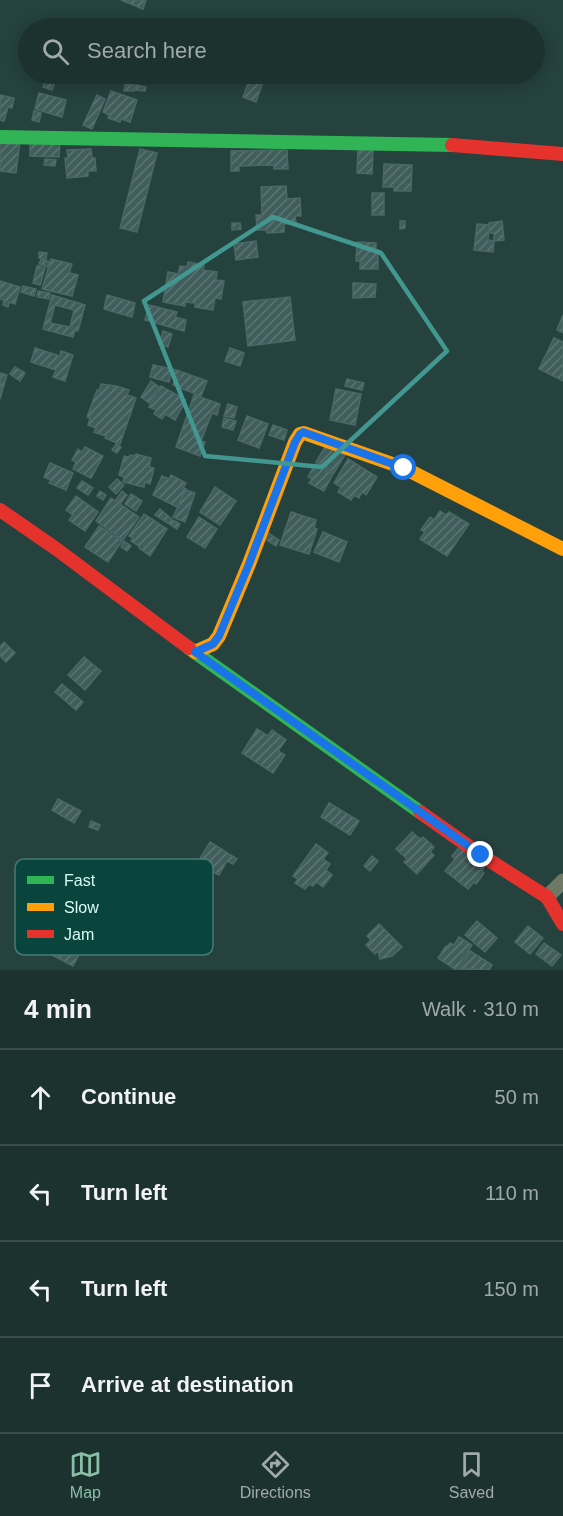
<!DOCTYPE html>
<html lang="en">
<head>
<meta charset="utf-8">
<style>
  :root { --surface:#1c322f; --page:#253a37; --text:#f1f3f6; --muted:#a0aaaa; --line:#3a4d4b; --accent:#8abfa5 }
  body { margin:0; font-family:Arial,sans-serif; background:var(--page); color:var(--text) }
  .stop { position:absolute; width:18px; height:18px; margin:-14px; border:4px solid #1a73e8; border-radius:50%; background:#fff }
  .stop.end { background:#1a73e8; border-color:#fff; box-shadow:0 2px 6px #0008 }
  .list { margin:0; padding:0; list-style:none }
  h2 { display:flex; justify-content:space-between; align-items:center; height:78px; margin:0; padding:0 24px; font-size:26px }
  h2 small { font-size:20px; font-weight:400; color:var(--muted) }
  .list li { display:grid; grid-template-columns:39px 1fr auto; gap:18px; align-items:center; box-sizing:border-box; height:96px; padding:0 24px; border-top:2px solid var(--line) }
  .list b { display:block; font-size:22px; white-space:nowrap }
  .list em { font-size:20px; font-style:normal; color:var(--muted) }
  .icon { flex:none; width:33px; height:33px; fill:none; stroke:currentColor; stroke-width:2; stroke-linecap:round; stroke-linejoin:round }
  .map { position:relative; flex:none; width:563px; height:970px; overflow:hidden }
  .search { position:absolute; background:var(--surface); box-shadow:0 3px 15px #0003; left:18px; right:18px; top:18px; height:66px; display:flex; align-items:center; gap:15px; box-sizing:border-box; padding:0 21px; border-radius:33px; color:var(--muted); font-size:22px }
  .sheet { height:462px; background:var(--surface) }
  nav { display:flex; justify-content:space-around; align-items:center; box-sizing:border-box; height:84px; border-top:2px solid var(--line); background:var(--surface); font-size:16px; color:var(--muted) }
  nav a { display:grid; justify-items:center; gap:3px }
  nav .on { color:var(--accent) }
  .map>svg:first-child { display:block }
</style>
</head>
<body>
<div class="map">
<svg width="563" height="970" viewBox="0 0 563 970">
  <defs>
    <pattern id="building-hatch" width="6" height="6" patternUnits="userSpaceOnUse" patternTransform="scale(1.5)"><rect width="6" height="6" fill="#405d5c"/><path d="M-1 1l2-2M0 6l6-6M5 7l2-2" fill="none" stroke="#5b7574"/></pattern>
  </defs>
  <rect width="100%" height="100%" fill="#25423f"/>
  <!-- building -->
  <g fill="url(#building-hatch)" stroke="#4b6766" stroke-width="1.5" fill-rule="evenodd">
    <polygon points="121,0 146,0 143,9"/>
    <polygon points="46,78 55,82 52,90 43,87"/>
    <polygon points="250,78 263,82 256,102 243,97"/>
    <polygon points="125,84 134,85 134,91 124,91"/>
    <polygon points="136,85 146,87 145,91 135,90"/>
    <polygon points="111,91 137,100 130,122 121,119 120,122 108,118 109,115 103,112"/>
    <polygon points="39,93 66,100 62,117 35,109"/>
    <polygon points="0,95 14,98 12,108 8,107 4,121 0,120"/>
    <polygon points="97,95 105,99 92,129 83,125"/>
    <polygon points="34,111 41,113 39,122 32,120"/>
    <polygon points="0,140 20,142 16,173 0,171"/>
    <polygon points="30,141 60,143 59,157 30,156"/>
    <polygon points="358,148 373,149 372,174 357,173"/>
    <polygon points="91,149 92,158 95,158 96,171 88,171 88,176 67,178 65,158 68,158 67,150"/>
    <polygon points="140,149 157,153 137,232 120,228"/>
    <polygon points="287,150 288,169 274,169 274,165 239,166 239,171 231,171 231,151"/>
    <polygon points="45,159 56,160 55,166 44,165"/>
    <polygon points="384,164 412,165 411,191 394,191 394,187 383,187"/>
    <polygon points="286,186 287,199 300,198 301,216 295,216 296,223 284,224 284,232 267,233 266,230 257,230 256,215 262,215 261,187"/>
    <rect x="372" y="193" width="12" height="22"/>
    <polygon points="400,221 405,221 405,228 400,229"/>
    <polygon points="502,221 504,240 494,241 494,233 490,233 489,223"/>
    <polygon points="232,223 240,223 241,229 232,230"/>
    <polygon points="477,224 489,225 488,240 494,241 493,252 474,250"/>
    <polygon points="256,241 258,257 236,260 234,244"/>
    <polygon points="357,242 376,243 376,250 378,250 378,269 360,269 360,261 356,261"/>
    <polygon points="39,252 47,253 46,259 39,258"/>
    <polygon points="41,259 50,262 48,267 39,264"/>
    <polygon points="51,259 72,264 69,273 78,275 72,296 42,289"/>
    <polygon points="188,262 204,265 203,270 217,272 216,280 224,281 221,299 215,298 213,310 195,307 195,303 185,302 185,306 163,302 168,272 178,274 180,266 187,267"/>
    <polygon points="37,266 45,268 40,285 33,283"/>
    <polygon points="0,281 20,287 15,304 9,302 8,307 3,305 4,300 0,299"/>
    <polygon points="353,283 376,284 375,297 353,298"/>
    <polygon points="23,286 36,289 34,296 21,292"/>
    <polygon points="38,291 50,293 49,299 37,297"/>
    <path d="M52,295L85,305L78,331L75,330L73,337L43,329ZM55,305L74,310L70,327L50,323Z"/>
    <polygon points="107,295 135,303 132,317 104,309"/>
    <polygon points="290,297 295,340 248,346 243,302"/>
    <polygon points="149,305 177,312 175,317 186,320 184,331 145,320"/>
    <polygon points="563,315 563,333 557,330"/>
    <polygon points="163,331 172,334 168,347 159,344"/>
    <polygon points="554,338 563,342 563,381 539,369"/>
    <polygon points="35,348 60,356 61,351 73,355 65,381 53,377 56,370 31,362"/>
    <polygon points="230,348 244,353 240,366 225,361"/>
    <polygon points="153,365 172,369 169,382 150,377"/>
    <polygon points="15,367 25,373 20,381 10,374"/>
    <polygon points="172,369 180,371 178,378 170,376"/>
    <polygon points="182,372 207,381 201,396 173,385 175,379 179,380"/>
    <polygon points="0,373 7,375 0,399"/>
    <polygon points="347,379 364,383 362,390 345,386"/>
    <polygon points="151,381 159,387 149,403 141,397"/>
    <polygon points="101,384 116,386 129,390 127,395 136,398 120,444 105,438 106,436 94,432 96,428 88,425 90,418 87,417 97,390 99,391"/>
    <polygon points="161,386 186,400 175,420 165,414 162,419 154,414 156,410 149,407"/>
    <polygon points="336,389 361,394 355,425 330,420"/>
    <polygon points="194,395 220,404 217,415 212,413 201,441 205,442 200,456 176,447"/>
    <polygon points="228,404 237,407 234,418 224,416"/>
    <polygon points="247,416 268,424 259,448 238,440"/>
    <polygon points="224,418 236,421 233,430 222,427"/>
    <polygon points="273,425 287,430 284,440 269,435"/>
    <polygon points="116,444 121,447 117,453 112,450"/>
    <polygon points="85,447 103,456 91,478 73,469 76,462 72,460 78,449 82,452"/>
    <polygon points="325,447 346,453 334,473 316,462"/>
    <polygon points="136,454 151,458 149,467 154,468 150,484 145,482 144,487 123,482 124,477 119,475 124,456 129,457 130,455 135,456"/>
    <polygon points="348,459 377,477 366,495 362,492 359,498 354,495 351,500 338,492 341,487 334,483"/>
    <polygon points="50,463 73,473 66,490 49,483 51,480 44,477"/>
    <polygon points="315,464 333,474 324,491 309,483 312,479 308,477"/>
    <polygon points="171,475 186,483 183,488 186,489 177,507 153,495 162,476 169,479"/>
    <polygon points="117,479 124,485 116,494 109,487"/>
    <polygon points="82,481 93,488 88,495 77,488"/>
    <polygon points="215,487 236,501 220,525 200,512"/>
    <polygon points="186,490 195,493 185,522 173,517"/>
    <polygon points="100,491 106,495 103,500 97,496"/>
    <polygon points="122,491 127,495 120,504 116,500"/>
    <polygon points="131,494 142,501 136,511 125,504"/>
    <polygon points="76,496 98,512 85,531 69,520 73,515 66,510"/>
    <polygon points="111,498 139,517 123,540 96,521"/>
    <polygon points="160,509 174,521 171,525 155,515"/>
    <polygon points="440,511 446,515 449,512 469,524 447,556 420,539 425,532 421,530 430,517 434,520"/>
    <polygon points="291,512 316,520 314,528 317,529 309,554 280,545"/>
    <polygon points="144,514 167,529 150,556 139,548 140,547 131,541 133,538 129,536"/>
    <polygon points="199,517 217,529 205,548 187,537"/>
    <polygon points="175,521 180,524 177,529 172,526"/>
    <polygon points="99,526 122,541 108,562 85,547"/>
    <polygon points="323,532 347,542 339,562 314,552"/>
    <polygon points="268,533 279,540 276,546 265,539"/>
    <polygon points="124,541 131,546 127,551 121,547"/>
    <polygon points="4,642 15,653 6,662 0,656 0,647"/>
    <polygon points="84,657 101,671 85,690 68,675"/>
    <polygon points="62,684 83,702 76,710 55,692"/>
    <polygon points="257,729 268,736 272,730 286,740 278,751 285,755 273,773 242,753"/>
    <polygon points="58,799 81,811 74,823 52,810"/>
    <polygon points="329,803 359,821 350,835 321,817"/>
    <polygon points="91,821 100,825 98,830 89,827"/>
    <polygon points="412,832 420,839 423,837 434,847 430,852 434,855 417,874 404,862 407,859 396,849"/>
    <polygon points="210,842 237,859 233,864 227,861 219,875 204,868 206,865 199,860"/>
    <polygon points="316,844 328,853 323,859 330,864 326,870 332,875 323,887 316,882 313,886 309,884 305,889 295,883 298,879 293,876"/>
    <polygon points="461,845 486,865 482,871 484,873 476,884 474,882 468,889 445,871 455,859 452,856"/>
    <polygon points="372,856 378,861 370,871 364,866"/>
    <polygon points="477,921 497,938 485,952 465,935"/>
    <polygon points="379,924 402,947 392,956 380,959 378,951 375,954 366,945 371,940 367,936"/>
    <polygon points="528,926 543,938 530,954 515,942"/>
    <polygon points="61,937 74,943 72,946 81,951 73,966 50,954"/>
    <polygon points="459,937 472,945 456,970 438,958 446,946 447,947 450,943 454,945"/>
    <polygon points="544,943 561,955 552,966 536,954"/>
    <polygon points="470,951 492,965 489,970 459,969"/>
  </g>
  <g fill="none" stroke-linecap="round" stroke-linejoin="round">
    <!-- street -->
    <polyline stroke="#6f7966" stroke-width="15" points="547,897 563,881"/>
    <!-- fast -->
    <g stroke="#30b455" stroke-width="14">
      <polyline points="0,137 452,145"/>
      <polyline points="189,648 420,812"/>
    </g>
    <!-- slow -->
    <polyline stroke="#ff9f0a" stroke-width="14" points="195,652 213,644 219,636 249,564 295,442 300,434 304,433 404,468 563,549"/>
    <!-- jam -->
    <g stroke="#e5322d" stroke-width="14">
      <polyline points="452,145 563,154"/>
      <polyline points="0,510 55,548 189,648"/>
      <polyline points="420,812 481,855 547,897 563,924"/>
    </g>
  </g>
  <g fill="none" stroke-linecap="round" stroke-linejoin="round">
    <!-- route -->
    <polyline stroke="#1a73e8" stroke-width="8" points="404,468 303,432 300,434 295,442 249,564 219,636 213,644 195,652 481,855"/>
  </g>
  <!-- marked area -->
  <path fill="none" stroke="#429790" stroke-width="4.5" stroke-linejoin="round" d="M273,217L381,253L447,351L322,467L205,456L144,301Z"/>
  <!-- legend -->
  <rect x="15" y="859" width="198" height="96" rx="9" fill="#09443d" stroke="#477b74" stroke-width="1.5"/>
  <rect x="27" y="876" width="27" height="8" fill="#30b455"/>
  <rect x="27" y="903" width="27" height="8" fill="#ff9f0a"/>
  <rect x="27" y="930" width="27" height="8" fill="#e5322d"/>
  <g font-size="16" fill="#d9fbf4">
    <text x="64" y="886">Fast</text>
    <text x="64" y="913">Slow</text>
    <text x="64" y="940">Jam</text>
  </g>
</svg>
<div class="stop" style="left:404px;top:468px"></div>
<div class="stop end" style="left:481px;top:855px"></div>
<div class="search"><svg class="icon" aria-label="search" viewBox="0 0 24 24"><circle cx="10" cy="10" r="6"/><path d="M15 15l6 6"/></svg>Search here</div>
</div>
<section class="sheet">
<h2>4 min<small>Walk · 310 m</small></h2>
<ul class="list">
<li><svg class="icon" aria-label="ahead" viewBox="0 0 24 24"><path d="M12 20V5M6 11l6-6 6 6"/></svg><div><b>Continue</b></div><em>50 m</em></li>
<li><svg class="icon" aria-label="left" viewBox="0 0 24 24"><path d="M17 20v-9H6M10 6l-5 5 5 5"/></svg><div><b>Turn left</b></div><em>110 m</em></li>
<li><svg class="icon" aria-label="left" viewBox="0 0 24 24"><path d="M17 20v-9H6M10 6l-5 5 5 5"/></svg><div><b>Turn left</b></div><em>150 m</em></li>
<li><svg class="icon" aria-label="arrive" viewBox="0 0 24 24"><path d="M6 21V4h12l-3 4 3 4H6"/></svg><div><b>Arrive at destination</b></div></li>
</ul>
</section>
<nav>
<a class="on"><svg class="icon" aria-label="map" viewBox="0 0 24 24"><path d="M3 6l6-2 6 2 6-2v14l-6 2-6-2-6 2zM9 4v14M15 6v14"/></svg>Map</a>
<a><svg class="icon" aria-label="directions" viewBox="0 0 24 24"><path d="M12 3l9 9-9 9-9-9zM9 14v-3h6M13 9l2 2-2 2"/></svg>Directions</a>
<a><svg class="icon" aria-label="saved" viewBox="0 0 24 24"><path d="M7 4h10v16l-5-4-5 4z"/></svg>Saved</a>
</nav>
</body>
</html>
